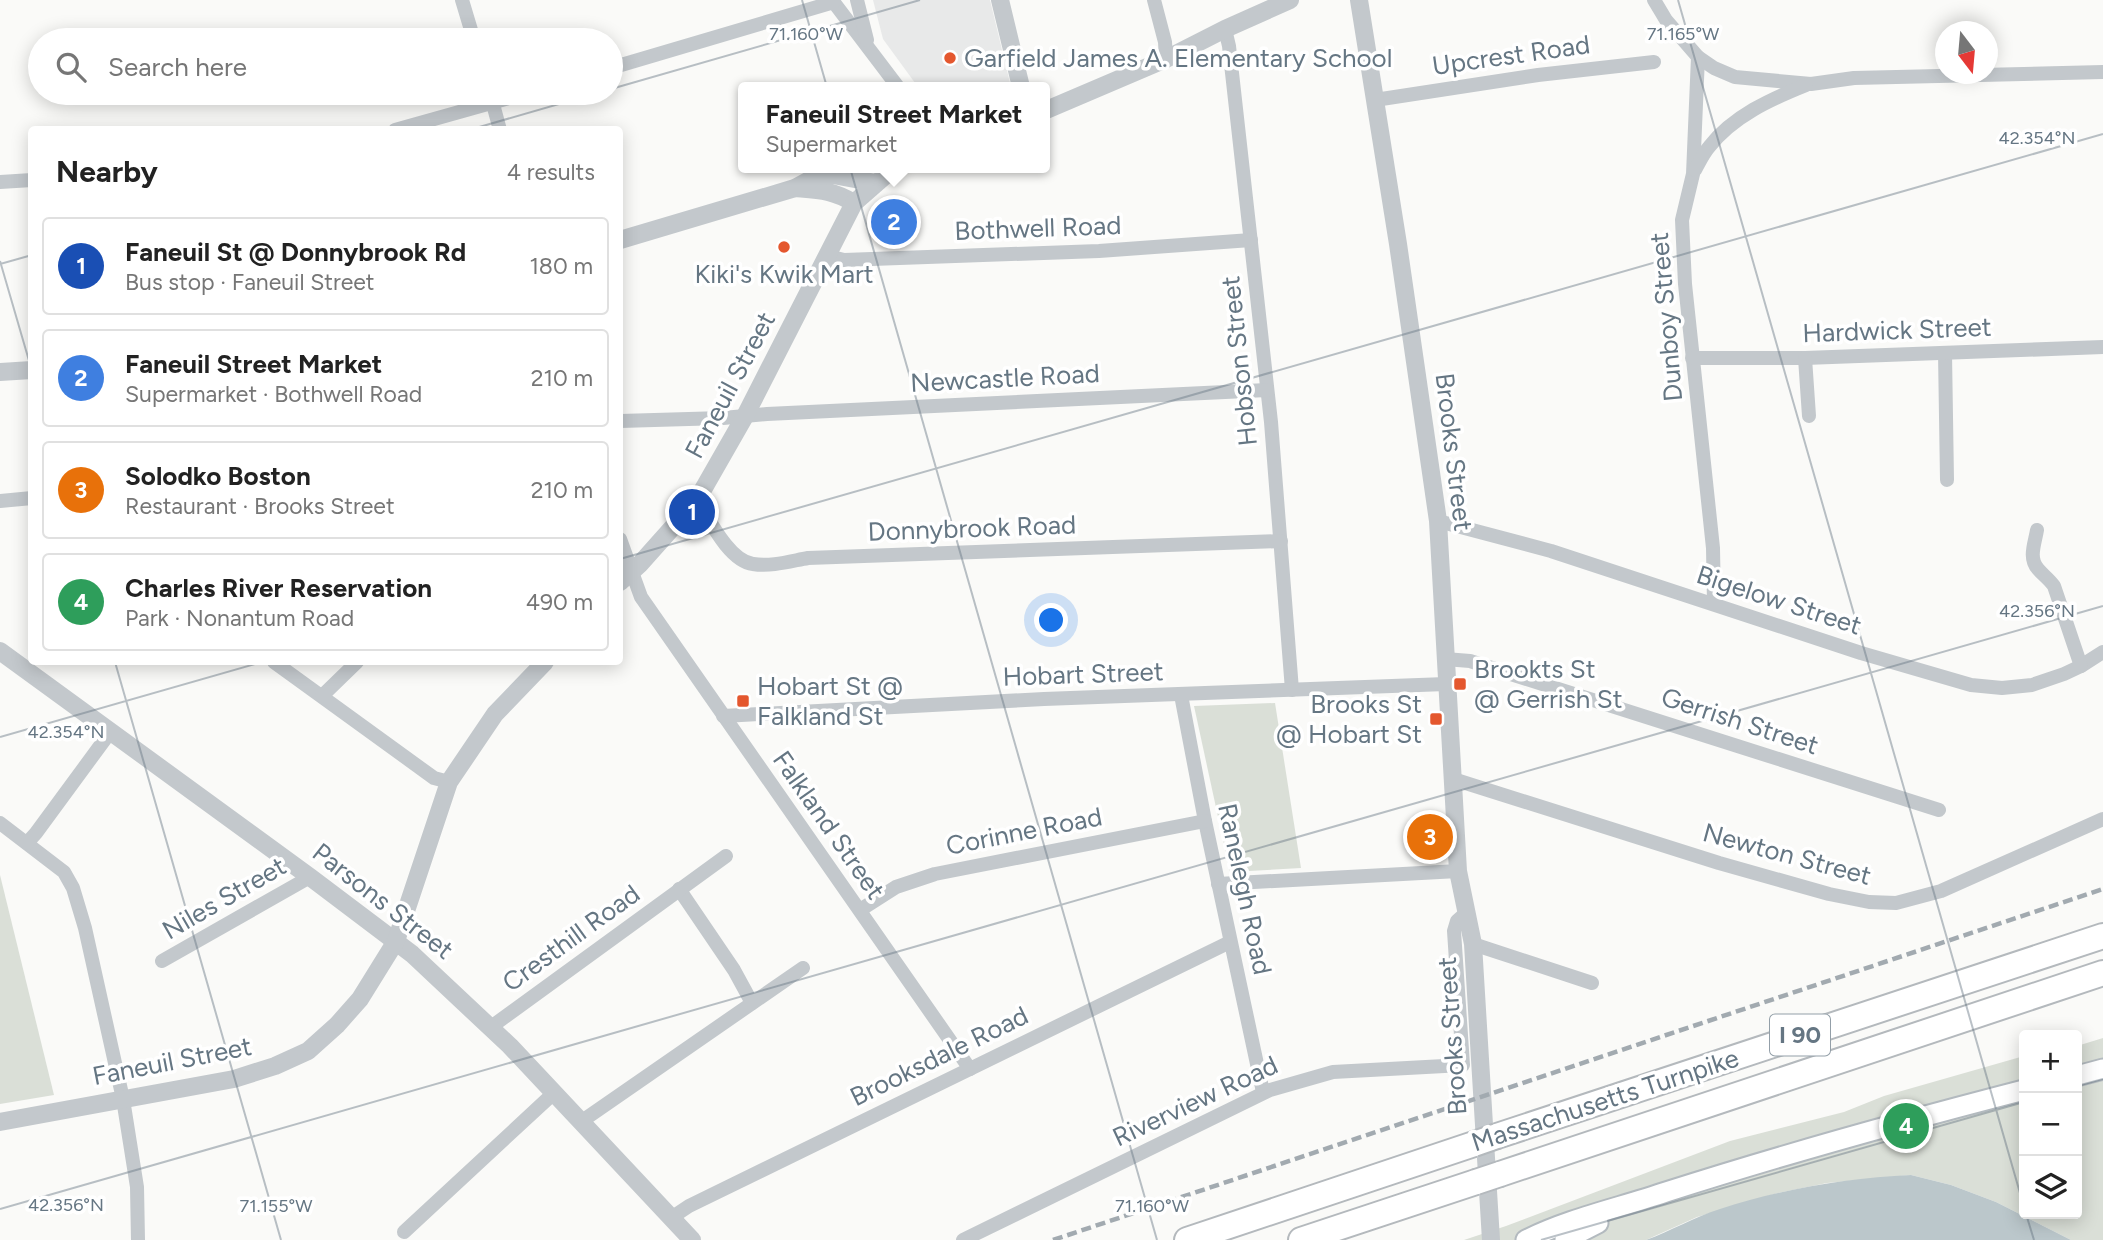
<!DOCTYPE html>
<html lang="en">
<head>
<meta charset="utf-8">
<style>
  :root { --surface:#fff; --page:#f6f6f6; --text:#222; --muted:#767676; --line:#e0e0e0; --accent:#2563eb }
  body { margin:0; font-family:Figtree,sans-serif; background:var(--page); color:var(--text) }
  .controls { position:absolute; right:21px; bottom:21px; display:grid; overflow:hidden; border-radius:7px; box-shadow:0 4px 18px #0003 }
  .controls button { width:63px; height:63px; display:grid; place-items:center; padding:0; border:0; border-bottom:2px solid var(--line); background:var(--surface); color:var(--text); font:35px sans-serif }
  .compass { position:absolute; left:1935px; top:21px; width:63px; height:63px; border-radius:50%; background:var(--surface); box-shadow:0 4px 18px #0003; rotate:164deg }
  .you { position:absolute; left:1052px; top:621px; width:24px; height:24px; margin:-18px; border:5px solid #fff; border-radius:50%; background:#1a73e8; box-shadow:0 0 0 10px #1a73e833 }
  .badge { display:grid; place-items:center; width:46px; height:46px; border-radius:50%; background:var(--accent); color:#fff; font-size:23px; font-weight:700 }
  .pin { position:absolute; translate:-50% -50%; border:4px solid #fff; box-shadow:0 2px 7px #0006 }
  .popup { position:absolute; left:738px; top:82px; width:312px; height:91px; box-sizing:border-box; display:grid; place-content:center; border-radius:7px; background:var(--surface); filter:drop-shadow(0 2px 5px #0005); font-size:23px; white-space:nowrap; color:var(--muted) }
  .popup b { font-size:26px; color:var(--text) }
  .popup::after { content:''; position:absolute; left:50%; top:100%; margin-left:-14px; border:14px solid transparent; border-top-color:var(--surface) }
  .list { margin:0; padding:0; list-style:none }
  h2 { display:flex; justify-content:space-between; align-items:center; height:91px; margin:0; padding:0 28px; font-size:30px }
  h2 small { font-size:23px; font-weight:400; color:var(--muted) }
  .list li { display:grid; grid-template-columns:46px 1fr auto; gap:21px; align-items:center; box-sizing:border-box; height:98px; margin:0 14px 14px; padding:0 14px; border:2px solid var(--line); border-radius:7px }
  .list b { display:block; font-size:26px; white-space:nowrap }
  .list p { margin:0; font-size:23px; white-space:nowrap; color:var(--muted) }
  .list em { font-size:23px; font-style:normal; color:var(--muted) }
  .icon { flex:none; width:38px; height:38px; fill:none; stroke:currentColor; stroke-width:2; stroke-linecap:round; stroke-linejoin:round }
  .map { position:relative; flex:none; width:2103px; height:1240px; overflow:hidden }
  .search { position:absolute; background:var(--surface); box-shadow:0 4px 18px #0003; left:28px; top:28px; width:595px; height:77px; display:flex; align-items:center; gap:18px; box-sizing:border-box; padding:0 24px; border-radius:38px; color:var(--muted); font-size:26px }
  .panel { position:absolute; background:var(--surface); box-shadow:0 4px 18px #0003; left:28px; top:126px; width:595px; height:539px; border-radius:7px }
  .map>svg:first-child { display:block }
</style>
</head>
<body>
<div class="map">
<svg width="2103" height="1240" viewBox="0 0 2103 1240">
  <rect width="100%" height="100%" fill="#fafaf8"/>
  <!-- built -->
  <polygon fill="#e8e9e9" points="873,0 990,0 1011,87 918,87 883,39"/>
  <!-- green -->
  <g fill="#dadfd7">
    <polygon points="1275,703 1301,868 1230,872 1194,706"/>
    <polygon points="0,875 54,1095 0,1104"/>
    <polygon points="2103,1038 2103,1240 2071,1240 1996,1202 1951,1185 1911,1175 1827,1183 1778,1193 1697,1217 1646,1240 1464,1240 1506,1226 1730,1141 1844,1112 1884,1096 2024,1056 2024,1214 2077,1214 2077,1046"/>
  </g>
  <!-- water -->
  <path fill="#bbc7cb" d="M1911,1175L1951,1185L1996,1202L2071,1240H1646C1671,1231 1694,1217 1720,1209C1782,1189 1846,1178 1911,1175Z"/>
  <g fill="none" stroke-linecap="round" stroke-linejoin="round">
    <defs>
      <g id="secondary">
        <polyline points="2077,1076 2103,1069"/>
        <path d="M1526,1240C1570,1218 1619,1208 1666,1192C1785,1154 1904,1121 2024,1090"/>
        <polyline points="1565,1240 1598,1223"/>
      </g>
      <g id="motorway">
        <polyline points="1497,1136 2103,936"/>
        <polyline points="1500,1174 2103,973"/>
        <polyline points="1187,1240 1474,1144"/>
        <polyline points="1301,1240 1476,1182"/>
      </g>
    </defs>
    <!-- secondary casing -->
    <use href="#secondary" stroke="#b3babf" stroke-width="23"/>
    <!-- motorway casing -->
    <use href="#motorway" stroke="#b4b9bd" stroke-width="28"/>
    <!-- minor -->
    <g stroke="#c3c8cc" stroke-width="14">
      <polyline points="462,0 474,40"/>
      <polyline points="832,0 898,87"/>
      <polyline points="857,0 867,40"/>
      <polyline points="1154,0 1165,42 1166,59"/>
      <polyline points="1654,0 1666,20 1698,57 1693,174 1682,220 1685,284 1713,548 1714,604"/>
      <polyline points="1225,29 1229,46 1271,422 1292,690"/>
      <polyline points="1698,57 1714,68 1735,77 1811,84 1854,78 2103,72"/>
      <polyline points="611,68 834,2"/>
      <polyline points="490,93 500,130"/>
      <polyline points="1375,100 1538,75 1654,62"/>
      <polyline points="395,130 527,93"/>
      <path d="M1695,170C1699,163 1703,154 1709,147C1733,116 1771,99 1806,85"/>
      <polyline points="0,182 32,180"/>
      <polyline points="828,256 844,260 1099,251 1251,240"/>
      <polyline points="1945,353 1947,480"/>
      <polyline points="1692,358 1805,358 2103,347"/>
      <polyline points="1805,358 1809,416"/>
      <polyline points="620,421 723,418 767,414 1267,390"/>
      <path d="M697,500C709,519 729,561 753,564C771,567 791,561 808,558L1281,541"/>
      <polyline points="0,501 32,498"/>
      <polyline points="1438,521 1551,551 1861,653 1971,685 2002,688 2032,685 2064,674 2081,666 2103,652"/>
      <path d="M2037,530C2035,543 2028,558 2038,569C2043,575 2049,579 2054,586L2081,666"/>
      <polyline points="620,539 641,597 970,1069"/>
      <polyline points="1445,659 1470,661 1939,810"/>
      <polyline points="274,662 434,778 449,782"/>
      <polyline points="1181,695 1205,821 1263,1092"/>
      <polyline points="322,696 357,662"/>
      <polyline points="723,716 1044,699 1446,684"/>
      <polyline points="1453,779 1719,863 1829,894 1869,902 1896,903 1941,891 2103,819"/>
      <polyline points="0,823 64,872 73,888 85,928 123,1099 137,1187 138,1240"/>
      <polyline points="27,843 36,833 111,731"/>
      <polyline points="1218,884 1458,871"/>
      <polyline points="679,889 734,970 752,1003"/>
      <polyline points="860,910 896,887 935,874 1205,821"/>
      <polyline points="1473,944 1592,983"/>
      <polyline points="162,961 310,877"/>
      <polyline points="491,1027 726,856"/>
      <polyline points="582,1121 803,968"/>
      <polyline points="671,1218 689,1206 1230,942"/>
      <polyline points="404,1232 555,1092"/>
      <polyline points="963,1240 1270,1090 1333,1072 1463,1065 1454,931 1457,921 1466,913"/>
    </g>
    <!-- tertiary -->
    <g stroke="#c3c8cc" stroke-width="18">
      <polyline points="1000,0 1021,87"/>
      <polyline points="1359,0 1398,244 1438,521 1458,871 1473,944 1491,1240"/>
      <polyline points="1044,111 1166,59 1225,29 1290,0"/>
      <path d="M795,188C819,190 833,190 854,203"/>
      <polyline points="620,240 795,188 817,176 833,175 876,183"/>
      <polyline points="0,372 32,370"/>
      <polyline points="620,582 640,564 697,500 745,416 854,203 894,168"/>
      <polyline points="0,651 310,877 412,954 510,1046 692,1240"/>
      <polyline points="0,1122 234,1079 275,1066 308,1051 337,1025 360,999 396,941 449,782 495,714 545,662"/>
    </g>
    <!-- secondary -->
    <use href="#secondary" stroke="#fff" stroke-width="19"/>
    <!-- motorway -->
    <use href="#motorway" stroke="#fff" stroke-width="24"/>
    <!-- rail -->
    <polyline stroke="#a2aab0" stroke-width="4.5" stroke-dasharray="10 5" stroke-linecap="butt" points="1053,1240 2103,889"/>
    <defs>
      <g id="motorway-bridge">
        <polyline points="1474,1144 1497,1136"/>
        <polyline points="1476,1182 1500,1174"/>
      </g>
    </defs>
    <!-- motorway-bridge casing -->
    <use href="#motorway-bridge" stroke="#b4b9bd" stroke-width="28" stroke-linecap="butt"/>
    <!-- motorway-bridge -->
    <use href="#motorway-bridge" stroke="#fff" stroke-width="24"/>
  </g>
  <!-- ticks -->
  <path fill="none" stroke="#657683" stroke-width="2" stroke-opacity="0.45" d="M802,0L1157,1240M1678,0L2024,1207M611,89L920,0M469,130L597,93M0,261L32,371M0,264L32,255M620,559L2103,134M115,662L281,1240M0,737L262,662M2077,1086L2103,1079M0,1209L2103,606M2026,1214L2034,1240M1541,1240L2024,1102"/>
  <!-- markers -->
  <g fill="#e4572e" stroke="#fff" stroke-width="2.5">
    <circle cx="950" cy="58" r="7"/>
    <circle cx="784" cy="247" r="7"/>
    <rect x="1453" y="677" width="14" height="14" rx="3.5"/>
    <rect x="736" y="694" width="14" height="14" rx="3.5"/>
    <rect x="1429" y="712" width="14" height="14" rx="3.5"/>
  </g>
  <g text-anchor="middle" stroke-width="7" stroke-linejoin="round" paint-order="stroke">
    <!-- shield labels -->
    <rect fill="#fff" stroke="#939fa8" stroke-width="2" x="1770" y="1014.5" width="60" height="41" rx="5"/>
    <g font-size="24" font-weight="bold" fill="#657683">
      <text x="1800" y="1043">I 90</text>
    </g>
    <!-- street labels -->
    <g font-size="26" fill="#657683" stroke="#fff">
      <text transform="translate(1511 55) rotate(-8)" y="9">Upcrest Road</text>
      <text transform="translate(1038 228) rotate(-2)" y="9">Bothwell Road</text>
      <text transform="translate(1666 317) rotate(-95)" y="9">Dunboy Street</text>
      <text transform="translate(1897 330) rotate(-2)" y="9">Hardwick Street</text>
      <text transform="translate(1239 361) rotate(-96)" y="9">Hobson Street</text>
      <text transform="translate(1005 378) rotate(-3)" y="9">Newcastle Road</text>
      <text transform="translate(730 385) rotate(-62)" y="9">Faneuil Street</text>
      <text transform="translate(1454 452) rotate(83)" y="9">Brooks Street</text>
      <text transform="translate(972 528) rotate(-2)" y="9">Donnybrook Road</text>
      <text transform="translate(1779 600) rotate(18)" y="9">Bigelow Street</text>
      <text transform="translate(1083 674) rotate(-2)" y="9">Hobart Street</text>
      <text transform="translate(1740 721) rotate(18)" y="9">Gerrish Street</text>
      <text transform="translate(829 825) rotate(55)" y="9">Falkland Street</text>
      <text transform="translate(1024 831) rotate(-11)" y="9">Corinne Road</text>
      <text transform="translate(1787 854) rotate(15)" y="9">Newton Street</text>
      <text transform="translate(1245 889) rotate(78)" y="9">Ranelegh Road</text>
      <text transform="translate(224 898) rotate(-30)" y="9">Niles Street</text>
      <text transform="translate(383 901) rotate(38)" y="9">Parsons Street</text>
      <text transform="translate(571 938) rotate(-36)" y="9">Cresthill Road</text>
      <text transform="translate(1452 1036) rotate(-94)" y="9">Brooks Street</text>
      <text transform="translate(939 1056) rotate(-26)" y="9">Brooksdale Road</text>
      <text transform="translate(172 1061) rotate(-11)" y="9">Faneuil Street</text>
      <text transform="translate(1605 1100) rotate(-18)" y="9">Massachusetts Turnpike</text>
      <text transform="translate(1195 1101) rotate(-25)" y="9">Riverview Road</text>
    </g>
    <!-- poi labels -->
    <g font-size="26" fill="#657683" stroke="#fff" text-anchor="start">
      <text x="964" y="67">Garfield James A. Elementary School</text>
      <text x="784" y="283" text-anchor="middle">Kiki's Kwik Mart</text>
      <text x="1474" y="678">Brookts St<tspan x="1474" dy="30">@ Gerrish St</tspan></text>
      <text x="757" y="695">Hobart St @<tspan x="757" dy="30">Falkland St</tspan></text>
      <text x="1422" y="713" text-anchor="end">Brooks St<tspan x="1422" dy="30">@ Hobart St</tspan></text>
    </g>
  </g>
  <g font-size="18" text-anchor="middle" fill="#657683" stroke="#fff" stroke-width="7" stroke-linejoin="round" paint-order="stroke">
    <text x="806" y="40">71.160°W</text>
    <text x="1683" y="40">71.165°W</text>
    <text x="2037" y="144">42.354°N</text>
    <text x="2037" y="617">42.356°N</text>
    <text x="66" y="738">42.354°N</text>
    <text x="66" y="1211">42.356°N</text>
    <text x="276" y="1212">71.155°W</text>
    <text x="1152" y="1212">71.160°W</text>
  </g>
</svg>
<div class="controls">
<button>+</button>
<button>−</button>
<button><svg class="icon" aria-label="layers" viewBox="0 0 24 24"><path d="M12 4l9 5-9 5-9-5zM3 14l9 5 9-5"/></svg></button>
</div>
<svg class="compass" viewBox="-18 -18 36 36"><path d="M0-13l5 13h-10z" fill="#e53935"/><path d="M0 13l5-13h-10z" fill="#767676"/></svg>
<div class="you"></div>
<div class="pin badge" style="left:692px;top:512px;background:#1a4fb4">1</div>
<div class="pin badge" style="left:894px;top:222px;background:#3f7fe0">2</div>
<div class="popup"><b>Faneuil Street Market</b>Supermarket</div>
<div class="pin badge" style="left:1430px;top:837px;background:#e8710a">3</div>
<div class="pin badge" style="left:1906px;top:1126px;background:#2e9e5b">4</div>
<div class="search"><svg class="icon" aria-label="search" viewBox="0 0 24 24"><circle cx="10" cy="10" r="6"/><path d="M15 15l6 6"/></svg>Search here</div>
<section class="panel">
<h2>Nearby<small>4 results</small></h2>
<ul class="list">
<li><span class="badge" style="background:#1a4fb4">1</span><div><b>Faneuil St @ Donnybrook Rd</b><p>Bus stop · Faneuil Street</p></div><em>180 m</em></li>
<li><span class="badge" style="background:#3f7fe0">2</span><div><b>Faneuil Street Market</b><p>Supermarket · Bothwell Road</p></div><em>210 m</em></li>
<li><span class="badge" style="background:#e8710a">3</span><div><b>Solodko Boston</b><p>Restaurant · Brooks Street</p></div><em>210 m</em></li>
<li><span class="badge" style="background:#2e9e5b">4</span><div><b>Charles River Reservation</b><p>Park · Nonantum Road</p></div><em>490 m</em></li>
</ul>
</section>
</div>
</body>
</html>
